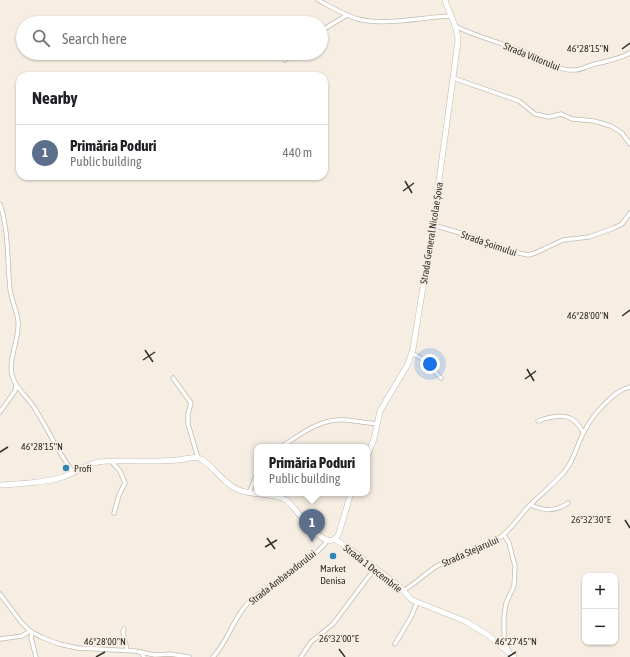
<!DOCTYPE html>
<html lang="en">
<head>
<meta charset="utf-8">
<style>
  :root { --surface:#fff; --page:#f2f2f2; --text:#202124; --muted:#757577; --line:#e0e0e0; --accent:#3087b6 }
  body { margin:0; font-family:"Asap Condensed",sans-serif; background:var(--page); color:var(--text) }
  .controls { position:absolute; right:12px; bottom:12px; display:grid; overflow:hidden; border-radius:8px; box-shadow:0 1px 3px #0004 }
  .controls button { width:36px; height:36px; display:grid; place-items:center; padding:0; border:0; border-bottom:1px solid var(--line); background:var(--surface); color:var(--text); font:20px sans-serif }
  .you { position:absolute; left:430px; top:364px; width:14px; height:14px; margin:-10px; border:3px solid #fff; border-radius:50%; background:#1a73e8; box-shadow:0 0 0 6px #1a73e833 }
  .badge { display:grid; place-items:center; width:26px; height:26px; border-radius:50%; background:var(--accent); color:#fff; font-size:13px; font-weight:700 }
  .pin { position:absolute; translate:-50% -33px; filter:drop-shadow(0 1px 2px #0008) }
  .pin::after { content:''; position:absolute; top:21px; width:14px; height:12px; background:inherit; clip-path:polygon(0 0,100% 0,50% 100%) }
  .popup { position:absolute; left:254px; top:444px; width:116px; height:52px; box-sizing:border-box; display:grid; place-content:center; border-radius:8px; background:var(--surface); filter:drop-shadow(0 1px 3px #0005); font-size:13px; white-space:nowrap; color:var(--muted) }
  .popup b { font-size:15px; color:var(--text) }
  .popup::after { content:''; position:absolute; left:50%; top:100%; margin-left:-8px; border:8px solid transparent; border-top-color:var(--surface) }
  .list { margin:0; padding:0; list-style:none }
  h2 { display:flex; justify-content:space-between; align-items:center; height:52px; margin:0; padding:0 16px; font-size:17px }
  h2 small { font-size:13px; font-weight:400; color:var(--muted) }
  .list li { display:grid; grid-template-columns:26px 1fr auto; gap:12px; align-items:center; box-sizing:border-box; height:56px; padding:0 16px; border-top:1px solid var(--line) }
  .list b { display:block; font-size:15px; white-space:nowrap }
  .list p { margin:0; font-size:13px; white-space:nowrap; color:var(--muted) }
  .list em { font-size:13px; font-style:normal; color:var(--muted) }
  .icon { flex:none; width:22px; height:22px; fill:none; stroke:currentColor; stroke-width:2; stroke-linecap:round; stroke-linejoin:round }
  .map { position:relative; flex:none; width:630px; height:657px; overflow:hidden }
  .search { position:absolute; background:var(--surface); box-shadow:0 1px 3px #0004; left:16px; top:16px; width:312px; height:44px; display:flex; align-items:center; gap:10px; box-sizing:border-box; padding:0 14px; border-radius:22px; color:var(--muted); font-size:15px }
  .panel { position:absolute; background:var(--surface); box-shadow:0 1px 3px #0004; left:16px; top:72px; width:312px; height:108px; border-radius:12px }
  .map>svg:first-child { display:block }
</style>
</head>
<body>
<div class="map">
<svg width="630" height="657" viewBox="0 0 630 657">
  <rect width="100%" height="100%" fill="#f7eee3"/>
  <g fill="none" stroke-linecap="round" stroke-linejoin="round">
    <defs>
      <g id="street">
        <path d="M318,0C331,7 344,15 358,19C385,26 422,17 451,16"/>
        <path d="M457,27C480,38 505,44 529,53C542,58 557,70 571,70C579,71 585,67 592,65C605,61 618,60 630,53"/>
        <polyline points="321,31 347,15"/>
        <polyline points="285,60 292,53"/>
        <polyline points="453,78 519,101 535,114 549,117 561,114 572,119 594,121 611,126 622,133 630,144"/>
        <path d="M0,204C9,231 7,261 10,289C11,300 17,310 18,321C20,339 8,357 12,375C15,387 24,394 31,403C47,425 56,451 74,473"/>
        <polyline points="433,225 474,237 519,253 528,255 535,253 563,240 589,237 614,228 622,224 630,213"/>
        <path d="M412,354C424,357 433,370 441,378"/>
        <polyline points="173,378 191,403 188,414 188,424 198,458"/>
        <polyline points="0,412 15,391 16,385"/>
        <path d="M538,421C546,418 561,414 570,418C576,420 580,427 583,432"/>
        <path d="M281,447C301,434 320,418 346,420C356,421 366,423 377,424"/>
        <polyline points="111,461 120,471 125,483 119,495 114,513"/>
        <polyline points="249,493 257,474"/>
        <path d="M531,505C544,511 555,512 568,503"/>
        <polyline points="504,535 509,543 515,566 514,586 506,603 504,616 504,641 509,651"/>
        <path d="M404,590C417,583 427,571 441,564C460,554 481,549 499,538C508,533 520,516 528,507C540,495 554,484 565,471C575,459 577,443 585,430C592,416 614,390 630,387"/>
        <polyline points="0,594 21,622 30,631 41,637 59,644 78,648 135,651 155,655 170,654 189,657"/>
        <polyline points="124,629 123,632 127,650"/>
        <polyline points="32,633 31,638 36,657"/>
        <polyline points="0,639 22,636 30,631"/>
        <polyline points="395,644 411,617 417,602"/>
        <polyline points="141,652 144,657"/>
        <path d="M213,657C228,642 233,618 248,603C272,580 307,567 328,540"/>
        <polyline points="301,657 311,642 333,624 375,568"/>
      </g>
      <g id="secondary">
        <path d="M367,457L374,439L380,411L408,364L413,349L433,225L458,41C458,26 449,14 445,0"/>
        <path d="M0,485C20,484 43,483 63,477C75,473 85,465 98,462C124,459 151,463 177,460C184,460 195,455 201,459C215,467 223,484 239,490C253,496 272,492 286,500C295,505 327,560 339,533L351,493"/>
        <polyline points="334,539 346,546 399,586 412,600 465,621 488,635 514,657"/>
      </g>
    </defs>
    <!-- street casing -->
    <use href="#street" stroke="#c3bbb0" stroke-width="5"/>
    <!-- secondary casing -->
    <use href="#secondary" stroke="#c3bbb0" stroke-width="6"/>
    <!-- street -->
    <use href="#street" stroke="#fff" stroke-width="3.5"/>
    <!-- secondary -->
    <use href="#secondary" stroke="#fff" stroke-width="5"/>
  </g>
  <!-- ticks -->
  <path fill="none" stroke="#33302b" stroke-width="1.5" d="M622,49L630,43M405,181L412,193M403,191L414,183M622,316L630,310M145,350L153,362M143,360L155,352M527,369L534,381M525,379L536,371M0,452L8,447M625,520L630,528M267,538L275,549M265,547L277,540M339,649L345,657M96,657L105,652M508,657L516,652"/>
  <!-- markers -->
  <g fill="#3087b6" stroke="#f7eee3" stroke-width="1.5">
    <circle cx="66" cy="468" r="4"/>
    <circle cx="333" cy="556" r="4"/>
  </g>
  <g text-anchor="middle" stroke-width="4" stroke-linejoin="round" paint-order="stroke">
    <!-- street labels -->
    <g font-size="10" fill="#33302b" stroke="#f7eee3">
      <text transform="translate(532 56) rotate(22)" y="4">Strada Viitorului</text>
      <text transform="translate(431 233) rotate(-81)" y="4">Strada General Nicolae Șova</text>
      <text transform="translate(489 243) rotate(19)" y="4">Strada Șoimului</text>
      <text transform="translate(470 551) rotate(-24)" y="4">Strada Stejarului</text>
      <text transform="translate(373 568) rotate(38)" y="4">Strada 1 Decembrie</text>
      <text transform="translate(282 577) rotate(-38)" y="4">Strada Ambasadorului</text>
    </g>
    <!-- poi labels -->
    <g font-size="10" fill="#33302b" stroke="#f7eee3" text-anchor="start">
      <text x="74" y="472">Profi</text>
      <text x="333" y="572" text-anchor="middle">Market<tspan x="333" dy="12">Denisa</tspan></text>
    </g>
  </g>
  <g font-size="10" text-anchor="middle" fill="#33302b" stroke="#f7eee3" stroke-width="4" stroke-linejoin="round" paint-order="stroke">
    <text x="588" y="52">46°28'15"N</text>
    <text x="588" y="319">46°28'00"N</text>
    <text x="42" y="450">46°28'15"N</text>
    <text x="591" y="523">26°32'30"E</text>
    <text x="339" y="642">26°32'00"E</text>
    <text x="105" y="645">46°28'00"N</text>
    <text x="516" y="645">46°27'45"N</text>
  </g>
</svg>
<div class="controls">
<button>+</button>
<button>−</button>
</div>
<div class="you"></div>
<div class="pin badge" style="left:312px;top:542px;background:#5c6f8a">1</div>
<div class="popup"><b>Primăria Poduri</b>Public building</div>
<div class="search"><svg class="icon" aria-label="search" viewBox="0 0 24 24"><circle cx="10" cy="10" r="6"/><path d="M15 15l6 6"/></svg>Search here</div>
<section class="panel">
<h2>Nearby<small></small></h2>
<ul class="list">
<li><span class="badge" style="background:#5c6f8a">1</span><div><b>Primăria Poduri</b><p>Public building</p></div><em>440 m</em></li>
</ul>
</section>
</div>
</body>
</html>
